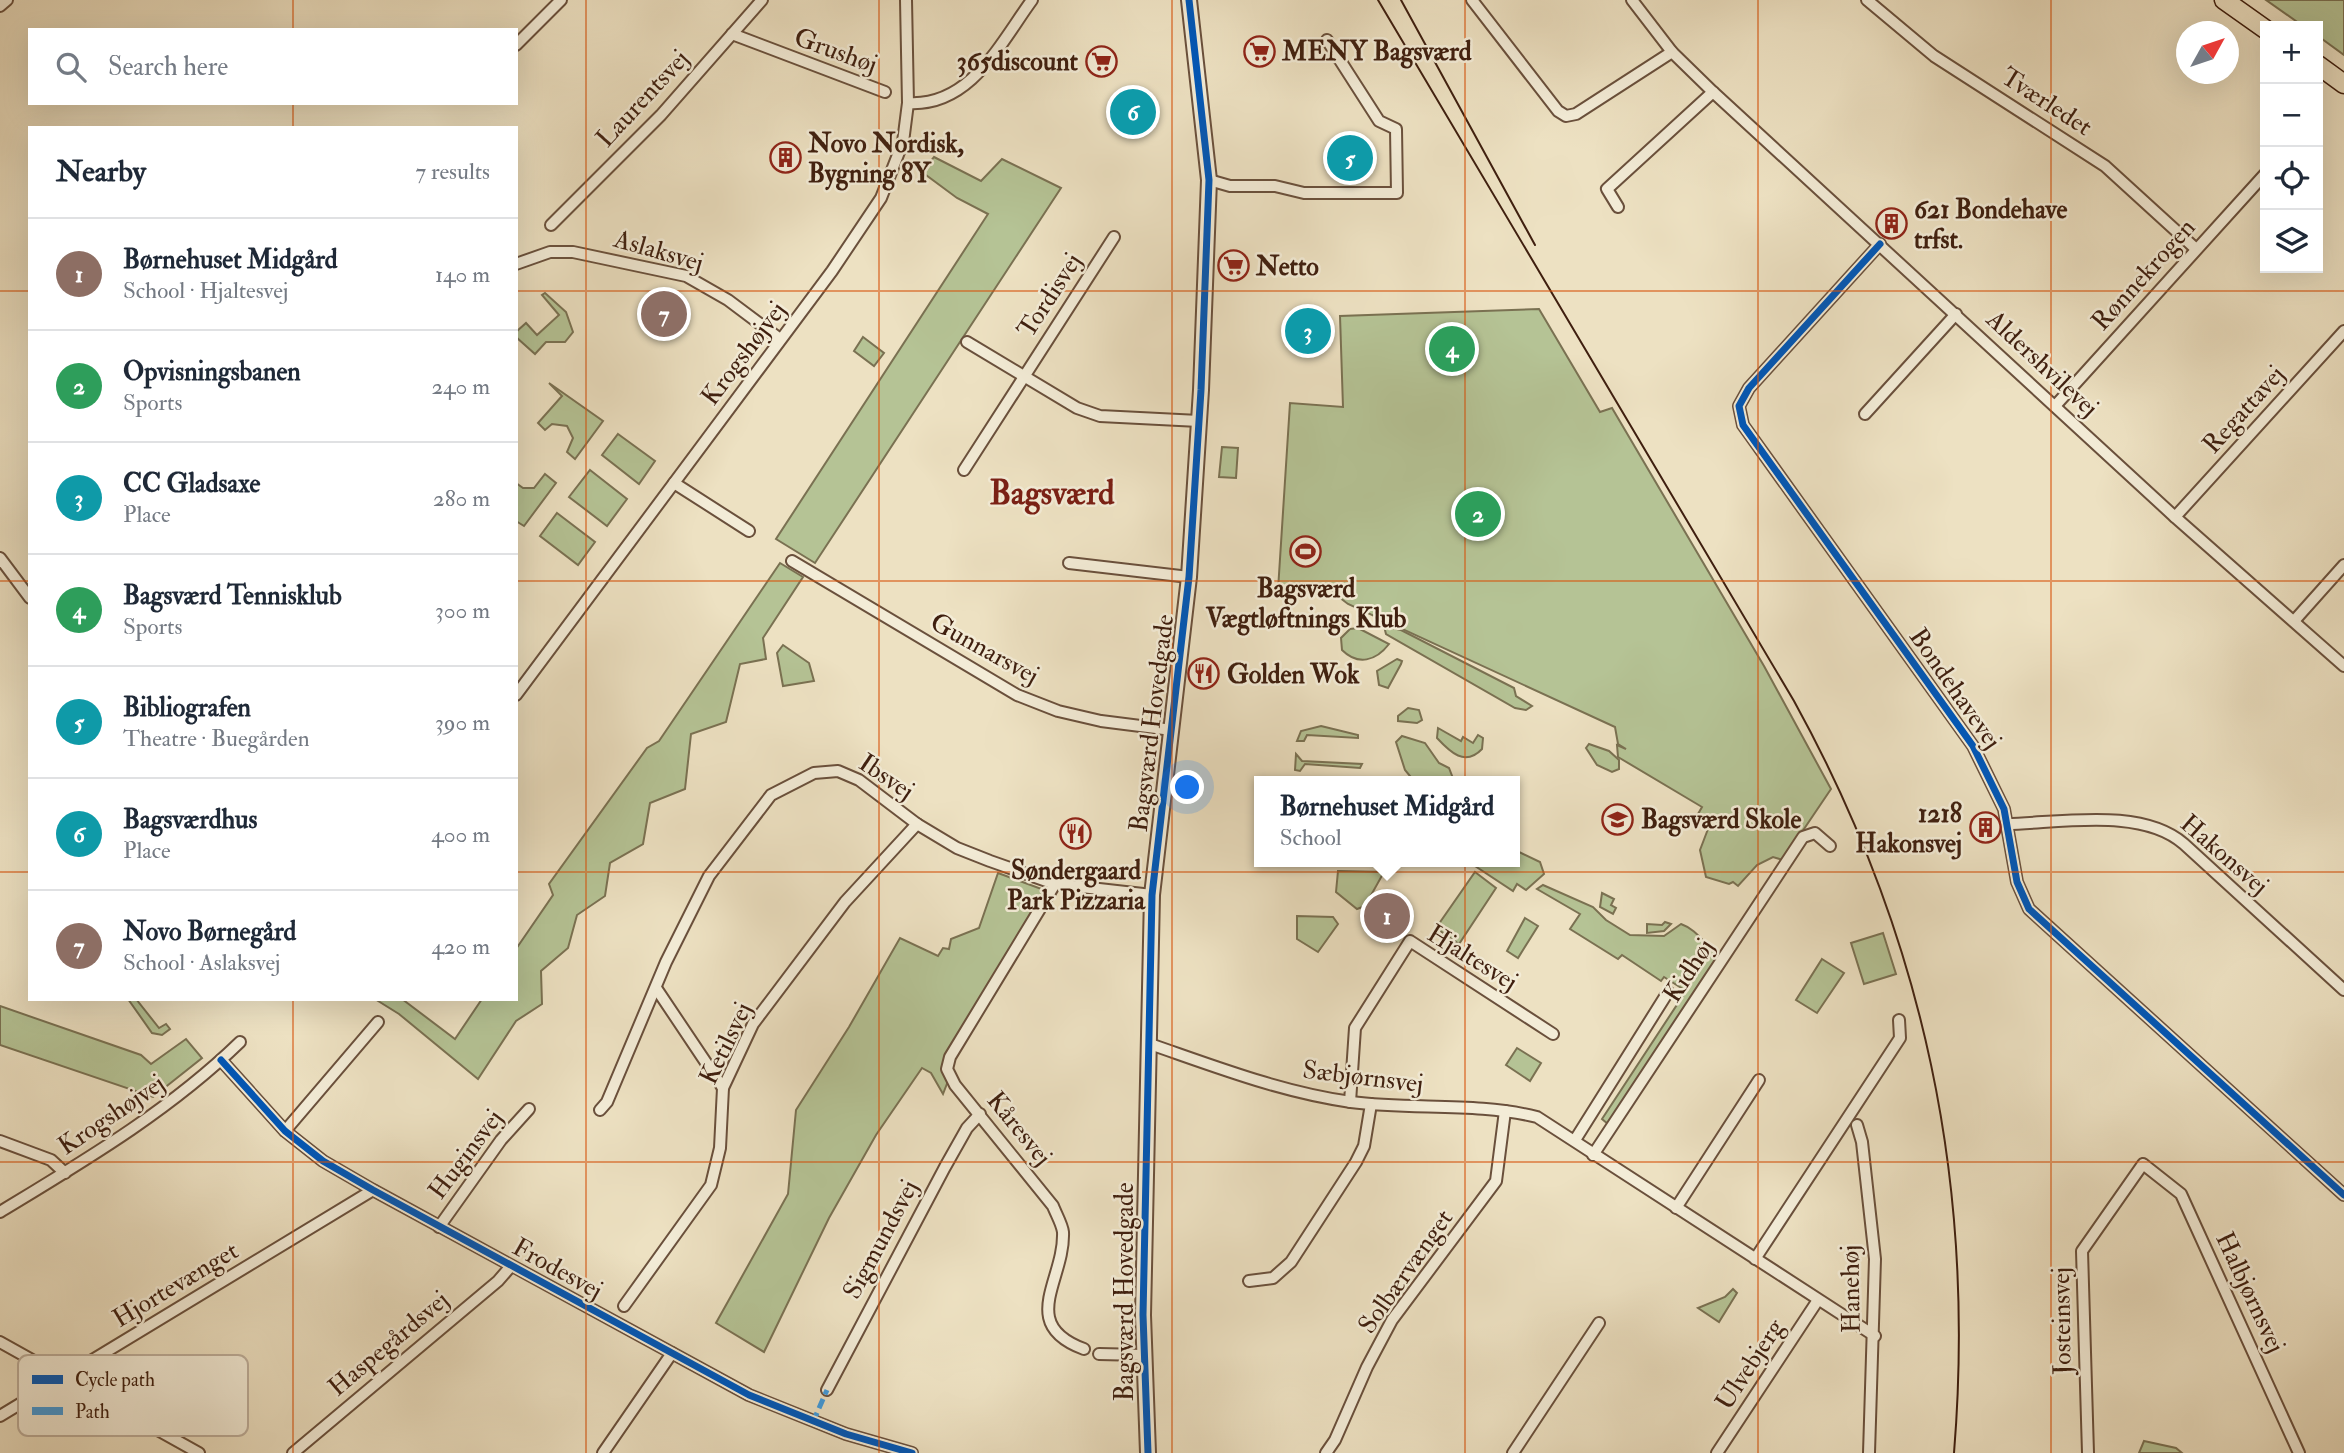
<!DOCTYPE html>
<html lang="en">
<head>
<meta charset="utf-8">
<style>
  :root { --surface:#fff; --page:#f2f2f3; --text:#1f2937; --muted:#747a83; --line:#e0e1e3; --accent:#2563eb }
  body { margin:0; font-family:"IM FELL Double Pica",serif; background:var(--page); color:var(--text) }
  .controls { position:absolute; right:21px; top:21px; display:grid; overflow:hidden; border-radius:0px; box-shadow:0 7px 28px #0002 }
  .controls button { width:63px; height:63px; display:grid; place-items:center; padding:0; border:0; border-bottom:2px solid var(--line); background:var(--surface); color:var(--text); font:35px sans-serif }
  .compass { position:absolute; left:2176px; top:21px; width:63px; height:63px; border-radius:50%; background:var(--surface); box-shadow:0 7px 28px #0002; rotate:50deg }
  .you { position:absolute; left:1188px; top:788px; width:24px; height:24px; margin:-18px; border:5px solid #fff; border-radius:50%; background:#1a73e8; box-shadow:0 0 0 10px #1a73e833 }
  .badge { display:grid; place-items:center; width:46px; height:46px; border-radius:50%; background:var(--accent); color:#fff; font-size:23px; font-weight:700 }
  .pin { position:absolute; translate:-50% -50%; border:4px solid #fff; box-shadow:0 2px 7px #0006 }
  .popup { position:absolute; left:1254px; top:776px; width:266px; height:91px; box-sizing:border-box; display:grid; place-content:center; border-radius:0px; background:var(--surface); filter:drop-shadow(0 2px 5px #0005); font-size:23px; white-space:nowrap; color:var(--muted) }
  .popup b { font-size:26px; color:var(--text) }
  .popup::after { content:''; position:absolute; left:50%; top:100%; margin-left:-14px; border:14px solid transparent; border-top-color:var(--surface) }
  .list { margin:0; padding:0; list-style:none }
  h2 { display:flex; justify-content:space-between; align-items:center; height:91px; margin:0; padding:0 28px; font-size:30px }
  h2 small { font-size:23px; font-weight:400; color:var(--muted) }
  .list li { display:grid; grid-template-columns:46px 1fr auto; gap:21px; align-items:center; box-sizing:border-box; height:112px; padding:0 28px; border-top:2px solid var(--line) }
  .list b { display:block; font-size:26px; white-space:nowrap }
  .list p { margin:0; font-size:23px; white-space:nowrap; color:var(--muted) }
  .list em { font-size:23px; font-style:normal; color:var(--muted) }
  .icon { flex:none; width:38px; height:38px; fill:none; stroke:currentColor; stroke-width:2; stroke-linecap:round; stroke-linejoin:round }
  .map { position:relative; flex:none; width:2344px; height:1453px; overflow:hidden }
  .search { position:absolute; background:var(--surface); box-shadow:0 7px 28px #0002; left:28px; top:28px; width:490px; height:77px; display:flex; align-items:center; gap:18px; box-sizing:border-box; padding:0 24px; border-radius:0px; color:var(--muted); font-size:26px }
  .panel { position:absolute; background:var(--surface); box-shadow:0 7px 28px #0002; left:28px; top:126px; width:490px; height:875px; border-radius:0px }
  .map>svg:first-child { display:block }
</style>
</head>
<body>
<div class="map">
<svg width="2344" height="1453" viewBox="0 0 2344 1453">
  <rect width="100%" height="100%" fill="#ede1c2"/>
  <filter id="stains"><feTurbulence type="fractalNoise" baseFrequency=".00286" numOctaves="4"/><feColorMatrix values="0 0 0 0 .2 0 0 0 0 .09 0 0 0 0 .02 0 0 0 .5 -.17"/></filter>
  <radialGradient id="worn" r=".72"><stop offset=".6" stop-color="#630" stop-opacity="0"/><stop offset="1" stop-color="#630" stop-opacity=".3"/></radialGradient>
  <!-- green -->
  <g fill="#b5c395" stroke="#7a7152" stroke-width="2">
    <polygon points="2266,0 2344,0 2344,55 2318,36 2318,26 2303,26"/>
    <polygon points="934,157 981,181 1002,159 1061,188 815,563 776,539 988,214 957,198 922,172"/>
    <polygon points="545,293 566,312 573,332 565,342 546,342 535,354 516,337 516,332 526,323 537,335 559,315 542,295"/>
    <polygon points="1539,309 1600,412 1612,408 1764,666 1831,789 1783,860 1773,857 1757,865 1738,886 1733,882 1729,884 1706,877 1700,850 1708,829 1694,821 1702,807 1618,757 1617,745 1626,749 1618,744 1615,727 1348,604 1331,591 1278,590 1290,403 1343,407 1340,316"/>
    <polygon points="863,337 884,353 874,366 854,351"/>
    <polygon points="549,383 603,421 575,459 567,452 573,438 567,426 552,424 545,430 538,423 562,396"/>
    <polygon points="618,434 655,461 639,484 602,455"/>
    <polygon points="1222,447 1238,448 1236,478 1219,477"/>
    <polygon points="590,470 627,499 607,526 569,497"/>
    <polygon points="545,474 556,483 524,526 516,521 516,483 523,488 534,488"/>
    <polygon points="557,513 595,542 578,565 540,536"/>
    <polygon points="780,563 803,577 763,638 766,659 740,664 726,722 691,734 685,789 650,803 643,844 610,863 605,896 577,915 568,948 541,971 542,1004 516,1021 478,1079 399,1014 375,999 402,999 455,1039 482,999 516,999 516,949 553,895 549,884 647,748 659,741"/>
    <polygon points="1384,626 1401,630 1514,688 1516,696 1532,706 1526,710 1515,708 1386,634"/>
    <path d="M1358,628L1389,644C1376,661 1358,666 1342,650L1341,638L1350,629Z"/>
    <polygon points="783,645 809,663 814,681 783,686 777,653"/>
    <polygon points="1397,659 1402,661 1401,664 1388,688 1379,685 1377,671"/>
    <polygon points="1408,708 1419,710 1422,720 1417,723 1398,721 1398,716"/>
    <polygon points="1321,726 1358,735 1358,738 1307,735 1304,741 1297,741 1301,731"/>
    <path d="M1438,728L1461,741L1463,737L1473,743L1478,735L1483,738L1482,749C1465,767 1450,752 1437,738Z"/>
    <polygon points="1402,736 1425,743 1439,763 1449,768 1454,781 1414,781 1405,770 1396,742"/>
    <polygon points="1589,744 1609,751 1619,760 1619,769 1612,772 1597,765 1586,748"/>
    <polygon points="1296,754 1302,761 1362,764 1360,768 1305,764 1300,771 1295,770"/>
    <polygon points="1515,850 1540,862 1544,874 1526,890 1517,884 1513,891 1469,862 1515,862"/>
    <polygon points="1338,871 1384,872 1365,906 1357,909 1336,892"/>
    <polygon points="1475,872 1496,888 1459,944 1436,928"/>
    <polygon points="998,873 1047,891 943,1066 948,1081 943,1094 931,1073 922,1068 876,1135 829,1218 764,1352 716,1323 788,1194 796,1110 849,1027 900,938 938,956 943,948 949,949 951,939 979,928"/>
    <path d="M1543,885L1593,907L1606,920L1630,935L1664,936L1681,924C1698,930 1704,945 1719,955L1608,1124L1602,1119L1686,991L1664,977L1661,981L1622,955L1618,959L1570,929L1580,914L1537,889Z"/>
    <polygon points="1602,893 1614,899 1611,905 1616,908 1613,914 1600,907"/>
    <polygon points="1297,916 1333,917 1338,924 1318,952 1297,939"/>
    <polygon points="1525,918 1538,926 1518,958 1507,951"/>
    <polygon points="1665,922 1671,924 1664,931 1647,933 1647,924 1662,925"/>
    <polygon points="1883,933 1896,974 1864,984 1851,943"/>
    <polygon points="1822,959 1844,973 1817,1013 1796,1000"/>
    <polygon points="128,999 136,999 159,1028 166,1024 170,1029 162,1035 152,1033"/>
    <polygon points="0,1006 141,1055 151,1064 186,1039 202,1058 153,1097 0,1045"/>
    <polygon points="1517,1048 1541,1063 1530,1081 1506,1065"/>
    <polygon points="1733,1289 1737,1293 1719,1322 1698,1308 1725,1297"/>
    <polygon points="2144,1441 2176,1448 2182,1453 2139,1453"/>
  </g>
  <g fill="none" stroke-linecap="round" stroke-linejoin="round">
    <defs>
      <g id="minor">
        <polyline points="1472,0 1558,111 1566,116 1576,114 1672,52"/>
        <polyline points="1632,0 1672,52 1713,92 2175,517 2344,666"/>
        <polyline points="1867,0 1934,56 2105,166 2196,249"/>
        <polyline points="0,6 7,0"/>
        <polyline points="732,34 885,92"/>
        <polyline points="516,45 561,0"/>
        <path d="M908,103C970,107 1000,44 1032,0"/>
        <polyline points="1209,180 1230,186 1275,186 1304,193 1397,193 1396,129 1379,121 1327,40"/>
        <polyline points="1618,207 1607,189 1713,92"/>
        <polyline points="551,225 661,115 762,0"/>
        <polyline points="1880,244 1749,388 1739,406 1743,425 1973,746 2004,809 2017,882 2029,909 2344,1195"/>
        <polyline points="516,264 550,252 573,252 686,276 728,300 780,339"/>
        <polyline points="967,342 1077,408 1100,416 1199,421"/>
        <polyline points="2055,406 2265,174"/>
        <polyline points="1865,414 1956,314"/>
        <polyline points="964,470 1114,237"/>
        <polyline points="674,483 749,531"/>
        <polyline points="2175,517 2344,331"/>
        <polyline points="0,558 30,598"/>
        <polyline points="792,561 1017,695 1058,711 1101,721 1172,730"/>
        <polyline points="1069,563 1189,577"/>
        <polyline points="2294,621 2344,565"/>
        <polyline points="516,695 832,271 881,198 903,142 908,103 906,0"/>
        <path d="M2007,824C2060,823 2142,807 2184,844L2344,990"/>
        <path d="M1055,884L950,1057L947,1069L955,1085L1053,1206C1056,1214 1062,1224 1063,1232C1065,1280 1017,1324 1084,1349"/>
        <polyline points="656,988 723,1088"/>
        <path d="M1147,1043C1214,1066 1280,1092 1351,1102C1413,1110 1477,1102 1537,1117L1875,1336"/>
        <polyline points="221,1060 285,1131 323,1161 373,1190 749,1395 846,1434 912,1453"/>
        <polyline points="1350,1102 1355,1028 1410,941 1553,1034"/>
        <polyline points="600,1110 607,1102 666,962 709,876 771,795 814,773 838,771 859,780 917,824 957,848 990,861 1055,884 1152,895"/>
        <polyline points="1857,1125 1862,1142 1875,1259 1869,1453"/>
        <polyline points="285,1131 378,1022"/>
        <polyline points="1575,1140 1668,992"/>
        <polyline points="0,1141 51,1160 65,1173"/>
        <polyline points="1593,1155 1803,837 1815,833 1830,846"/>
        <polyline points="1676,1208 1759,1080"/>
        <path d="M0,1212C84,1161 169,1111 240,1042"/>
        <polyline points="439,1227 501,1140 529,1109"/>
        <polyline points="1755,1259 1900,1038 1899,1020"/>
        <polyline points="1249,1281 1273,1278 1291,1262 1356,1162 1364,1146 1371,1104"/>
        <polyline points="624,1306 711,1185 720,1148 723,1088 753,1024 845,902 917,824"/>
        <polyline points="0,1342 199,1453"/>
        <polyline points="1099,1354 1143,1355"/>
        <polyline points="827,1390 945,1167 967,1128 980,1114"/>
        <polyline points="0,1416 373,1190"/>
        <polyline points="293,1453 498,1281 511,1266"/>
        <polyline points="603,1453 672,1353"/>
        <polyline points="1326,1453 1335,1440 1367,1367 1392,1320 1496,1181 1505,1111"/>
        <polyline points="1513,1453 1599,1323"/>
        <polyline points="1717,1453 1818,1300"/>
        <polyline points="2088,1453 2082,1251 2143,1164 2181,1194 2299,1453"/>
      </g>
      <polyline id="tertiary" points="1148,1453 1143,1315 1152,895 1189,577 1201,390 1209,180 1189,0"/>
      <g id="primary">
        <polyline points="2224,0 2265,29"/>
        <polyline points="2318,65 2344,84"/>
      </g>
    </defs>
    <!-- minor casing -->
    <use href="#minor" stroke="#6a503c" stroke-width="14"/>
    <!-- tertiary casing -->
    <use href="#tertiary" stroke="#6a503c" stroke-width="18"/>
    <!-- primary casing -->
    <use href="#primary" stroke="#3f1f0f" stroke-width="21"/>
    <!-- minor -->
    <use href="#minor" stroke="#f3ecd7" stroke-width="10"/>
    <!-- tertiary -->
    <use href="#tertiary" stroke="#f3ecd7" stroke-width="14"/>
    <!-- primary -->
    <use href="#primary" stroke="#ede1c2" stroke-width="18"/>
    <!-- tram -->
    <g stroke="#3f1f0f" stroke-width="2">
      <path d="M1378,0L1794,701C1924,937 1976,1184 1954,1453"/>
      <polyline points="1401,0 1535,245"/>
    </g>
    <!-- quiet -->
    <polyline stroke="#3f9bde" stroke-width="5" stroke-dasharray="10 5" stroke-linecap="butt" points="813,1422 827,1390"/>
    <defs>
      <g id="cycleway">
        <polyline points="1880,244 1749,388 1739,406 1743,425 1973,746 2004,809 2017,882 2029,909 2344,1195"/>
        <polyline points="221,1060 285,1131 323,1161 373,1190 749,1395 846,1434 912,1453"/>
        <polyline points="1148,1453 1143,1315 1152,895 1189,577 1201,390 1209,180 1189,0"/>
      </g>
    </defs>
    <!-- cycleway casing -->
    <use href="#cycleway" stroke="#f3ecd7" stroke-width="11"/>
    <!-- cycleway -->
    <use href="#cycleway" stroke="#0057b8" stroke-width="7"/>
  </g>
  <!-- grid -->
  <path fill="none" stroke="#d7530c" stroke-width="2" stroke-opacity="0.55" d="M293,0V30M586,0V1453M879,0V1453M1172,0V1453M1465,0V1453M1758,0V1453M2051,0V1453M293,103V128M0,291H30M516,291H2344M0,581H30M516,581H2344M0,872H30M516,872H2344M293,999V1453M0,1162H2344"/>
  <!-- icons -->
  <defs>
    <symbol id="supermarket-ring" viewBox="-11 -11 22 22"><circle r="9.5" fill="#f3ecd7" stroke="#8f2418" stroke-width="1.5"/><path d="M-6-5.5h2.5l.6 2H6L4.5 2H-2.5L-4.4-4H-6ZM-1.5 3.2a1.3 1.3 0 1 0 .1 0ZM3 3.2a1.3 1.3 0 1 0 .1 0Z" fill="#8f2418"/></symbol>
    <symbol id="building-ring" viewBox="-11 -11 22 22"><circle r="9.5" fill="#f3ecd7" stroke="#8f2418" stroke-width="1.5"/><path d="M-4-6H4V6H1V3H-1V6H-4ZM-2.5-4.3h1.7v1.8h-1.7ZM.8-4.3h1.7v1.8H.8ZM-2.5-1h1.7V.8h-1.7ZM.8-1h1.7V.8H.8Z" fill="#8f2418"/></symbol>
    <symbol id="stadium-ring" viewBox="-11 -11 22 22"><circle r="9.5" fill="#f3ecd7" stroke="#8f2418" stroke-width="1.5"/><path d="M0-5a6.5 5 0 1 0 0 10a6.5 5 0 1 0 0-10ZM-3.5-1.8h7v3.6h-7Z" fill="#8f2418"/></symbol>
    <symbol id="restaurant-ring" viewBox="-11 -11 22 22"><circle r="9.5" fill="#f3ecd7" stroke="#8f2418" stroke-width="1.5"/><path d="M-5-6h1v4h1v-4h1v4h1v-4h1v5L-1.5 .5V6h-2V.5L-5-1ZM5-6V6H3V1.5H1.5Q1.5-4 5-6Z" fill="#8f2418"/></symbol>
    <symbol id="school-ring" viewBox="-11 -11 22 22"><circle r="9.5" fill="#f3ecd7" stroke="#8f2418" stroke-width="1.5"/><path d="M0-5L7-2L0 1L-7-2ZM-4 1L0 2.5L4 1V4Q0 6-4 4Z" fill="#8f2418"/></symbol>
  </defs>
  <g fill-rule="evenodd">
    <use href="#supermarket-ring" x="1242" y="34" width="35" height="35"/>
    <use href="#supermarket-ring" x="1084" y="44" width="35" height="35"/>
    <use href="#building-ring" x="768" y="140" width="35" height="35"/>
    <use href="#building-ring" x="1874" y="206" width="35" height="35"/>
    <use href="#supermarket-ring" x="1216" y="248" width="35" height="35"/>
    <use href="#stadium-ring" x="1288" y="534" width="35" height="35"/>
    <use href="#restaurant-ring" x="1186" y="656" width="35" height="35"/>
    <use href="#school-ring" x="1600" y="802" width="35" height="35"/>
    <use href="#building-ring" x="1968" y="810" width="35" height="35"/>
    <use href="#restaurant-ring" x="1058" y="816" width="35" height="35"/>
  </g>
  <g text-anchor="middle" stroke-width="5" stroke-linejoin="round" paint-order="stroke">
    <!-- street labels -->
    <g font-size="26" fill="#3f1f0f" stroke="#f3ecd7">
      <text transform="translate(836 50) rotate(20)" y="9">Grushøj</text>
      <text transform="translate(642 98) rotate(-47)" y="9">Laurentsvej</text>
      <text transform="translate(2047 101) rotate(33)" y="9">Tværledet</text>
      <text transform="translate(659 250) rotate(16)" y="9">Aslaksvej</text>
      <text transform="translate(2143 274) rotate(-48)" y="9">Rønnekrogen</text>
      <text transform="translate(1049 295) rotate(-57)" y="9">Tordisvej</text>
      <text transform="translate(743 353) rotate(-53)" y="9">Krogshøjvej</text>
      <text transform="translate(2043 363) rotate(43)" y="9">Aldershvilevej</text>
      <text transform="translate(2243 409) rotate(-48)" y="9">Regattavej</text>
      <text transform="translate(985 648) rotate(29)" y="9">Gunnarsvej</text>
      <text transform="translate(1956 688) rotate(55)" y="9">Bondehavevej</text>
      <text transform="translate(1151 723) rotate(-83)" y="9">Bagsværd Hovedgade</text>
      <text transform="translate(887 776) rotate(34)" y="9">Ibsvej</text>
      <text transform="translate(2225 854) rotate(41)" y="9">Hakonsvej</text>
      <text transform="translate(1473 957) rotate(32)" y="9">Hjaltesvej</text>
      <text transform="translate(1688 970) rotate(-57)" y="9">Kidhøj</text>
      <text transform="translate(725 1043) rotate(-64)" y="9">Ketilsvej</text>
      <text transform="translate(1363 1076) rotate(7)" y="9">Sæbjørnsvej</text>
      <text transform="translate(111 1114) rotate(-34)" y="9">Krogshøjvej</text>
      <text transform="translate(1020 1128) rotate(51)" y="9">Kåresvej</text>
      <text transform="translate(465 1154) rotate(-53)" y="9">Huginsvej</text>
      <text transform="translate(880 1239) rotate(-62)" y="9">Sigmundsvej</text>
      <text transform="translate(558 1268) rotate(29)" y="9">Frodesvej</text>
      <text transform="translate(1405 1271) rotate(-55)" y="9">Solbærvænget</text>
      <text transform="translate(175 1284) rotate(-31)" y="9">Hjortevænget</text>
      <text transform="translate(1850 1289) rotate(-91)" y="9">Hanehøj</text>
      <text transform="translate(1124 1292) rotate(-90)" y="9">Bagsværd Hovedgade</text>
      <text transform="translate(2251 1292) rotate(65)" y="9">Halbjørnsvej</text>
      <text transform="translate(2061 1321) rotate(-91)" y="9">Josteinsvej</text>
      <text transform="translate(388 1343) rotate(-40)" y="9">Haspegårdsvej</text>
      <text transform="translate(1749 1364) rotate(-57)" y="9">Ulvebjerg</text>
    </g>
    <!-- poi labels -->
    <g font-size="26" font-weight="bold" fill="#3f1f0f" stroke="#f3ecd7" text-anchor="start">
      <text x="1282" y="60">MENY Bagsværd</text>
      <text x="1078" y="70" text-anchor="end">365discount</text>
      <text x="808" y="152">Novo Nordisk,<tspan x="808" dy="30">Bygning 8Y</tspan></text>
      <text x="1914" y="218">621 Bondehave<tspan x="1914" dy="30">trfst.</tspan></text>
      <text x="1256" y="275">Netto</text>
      <text x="1306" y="597" text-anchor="middle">Bagsværd<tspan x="1306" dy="30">Vægtløftnings Klub</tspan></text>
      <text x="1227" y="683">Golden Wok</text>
      <text x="1962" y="822" text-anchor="end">1218<tspan x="1962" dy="30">Hakonsvej</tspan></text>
      <text x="1641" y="828">Bagsværd Skole</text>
      <text x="1076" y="879" text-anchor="middle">Søndergaard<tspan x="1076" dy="30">Park Pizzaria</tspan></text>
    </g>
    <!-- district labels -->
    <g font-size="33" font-weight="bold" fill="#7a1f14" stroke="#f3ecd7">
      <text x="1052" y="504">Bagsværd</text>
    </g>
  </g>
  <!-- legend -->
  <rect x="18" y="1355" width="230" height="81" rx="10" fill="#f3ecd7" stroke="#bdae9b" stroke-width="2"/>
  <rect x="32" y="1375" width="31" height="9" fill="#0057b8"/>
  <rect x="32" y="1407" width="31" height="8" fill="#3f9bde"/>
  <g font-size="19" fill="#3f1f0f">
    <text x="75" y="1386">Cycle path</text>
    <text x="75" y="1418">Path</text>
  </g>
  <rect width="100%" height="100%" filter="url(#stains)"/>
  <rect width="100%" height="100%" fill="url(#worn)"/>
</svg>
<div class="controls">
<button>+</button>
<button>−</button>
<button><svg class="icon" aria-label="locate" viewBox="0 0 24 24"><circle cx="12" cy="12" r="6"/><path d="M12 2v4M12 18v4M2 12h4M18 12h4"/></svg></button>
<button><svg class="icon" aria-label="layers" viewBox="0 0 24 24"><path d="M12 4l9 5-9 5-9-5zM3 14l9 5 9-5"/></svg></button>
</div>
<svg class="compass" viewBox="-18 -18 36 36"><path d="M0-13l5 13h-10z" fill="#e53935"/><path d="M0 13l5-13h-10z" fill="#747a83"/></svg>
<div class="you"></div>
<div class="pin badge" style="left:1387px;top:916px;background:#8d6e63">1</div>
<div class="popup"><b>Børnehuset Midgård</b>School</div>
<div class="pin badge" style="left:1478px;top:514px;background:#2e9e5b">2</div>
<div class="pin badge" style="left:1308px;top:331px;background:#0f9aa8">3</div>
<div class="pin badge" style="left:1452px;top:349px;background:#2e9e5b">4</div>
<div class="pin badge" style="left:1350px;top:158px;background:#0f9aa8">5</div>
<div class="pin badge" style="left:1133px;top:112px;background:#0f9aa8">6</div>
<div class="pin badge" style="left:664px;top:314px;background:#8d6e63">7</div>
<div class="search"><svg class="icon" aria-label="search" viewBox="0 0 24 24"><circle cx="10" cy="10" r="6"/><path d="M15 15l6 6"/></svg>Search here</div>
<section class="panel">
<h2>Nearby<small>7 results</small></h2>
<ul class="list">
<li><span class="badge" style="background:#8d6e63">1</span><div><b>Børnehuset Midgård</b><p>School · Hjaltesvej</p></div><em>140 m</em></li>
<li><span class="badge" style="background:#2e9e5b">2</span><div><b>Opvisningsbanen</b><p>Sports</p></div><em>240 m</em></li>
<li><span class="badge" style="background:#0f9aa8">3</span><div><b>CC Gladsaxe</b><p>Place</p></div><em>280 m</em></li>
<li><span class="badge" style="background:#2e9e5b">4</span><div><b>Bagsværd Tennisklub</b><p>Sports</p></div><em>300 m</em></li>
<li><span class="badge" style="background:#0f9aa8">5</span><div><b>Bibliografen</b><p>Theatre · Buegården</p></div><em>390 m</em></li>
<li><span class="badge" style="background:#0f9aa8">6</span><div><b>Bagsværdhus</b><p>Place</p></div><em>400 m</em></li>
<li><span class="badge" style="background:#8d6e63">7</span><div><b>Novo Børnegård</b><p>School · Aslaksvej</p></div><em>420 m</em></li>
</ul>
</section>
</div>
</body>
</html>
